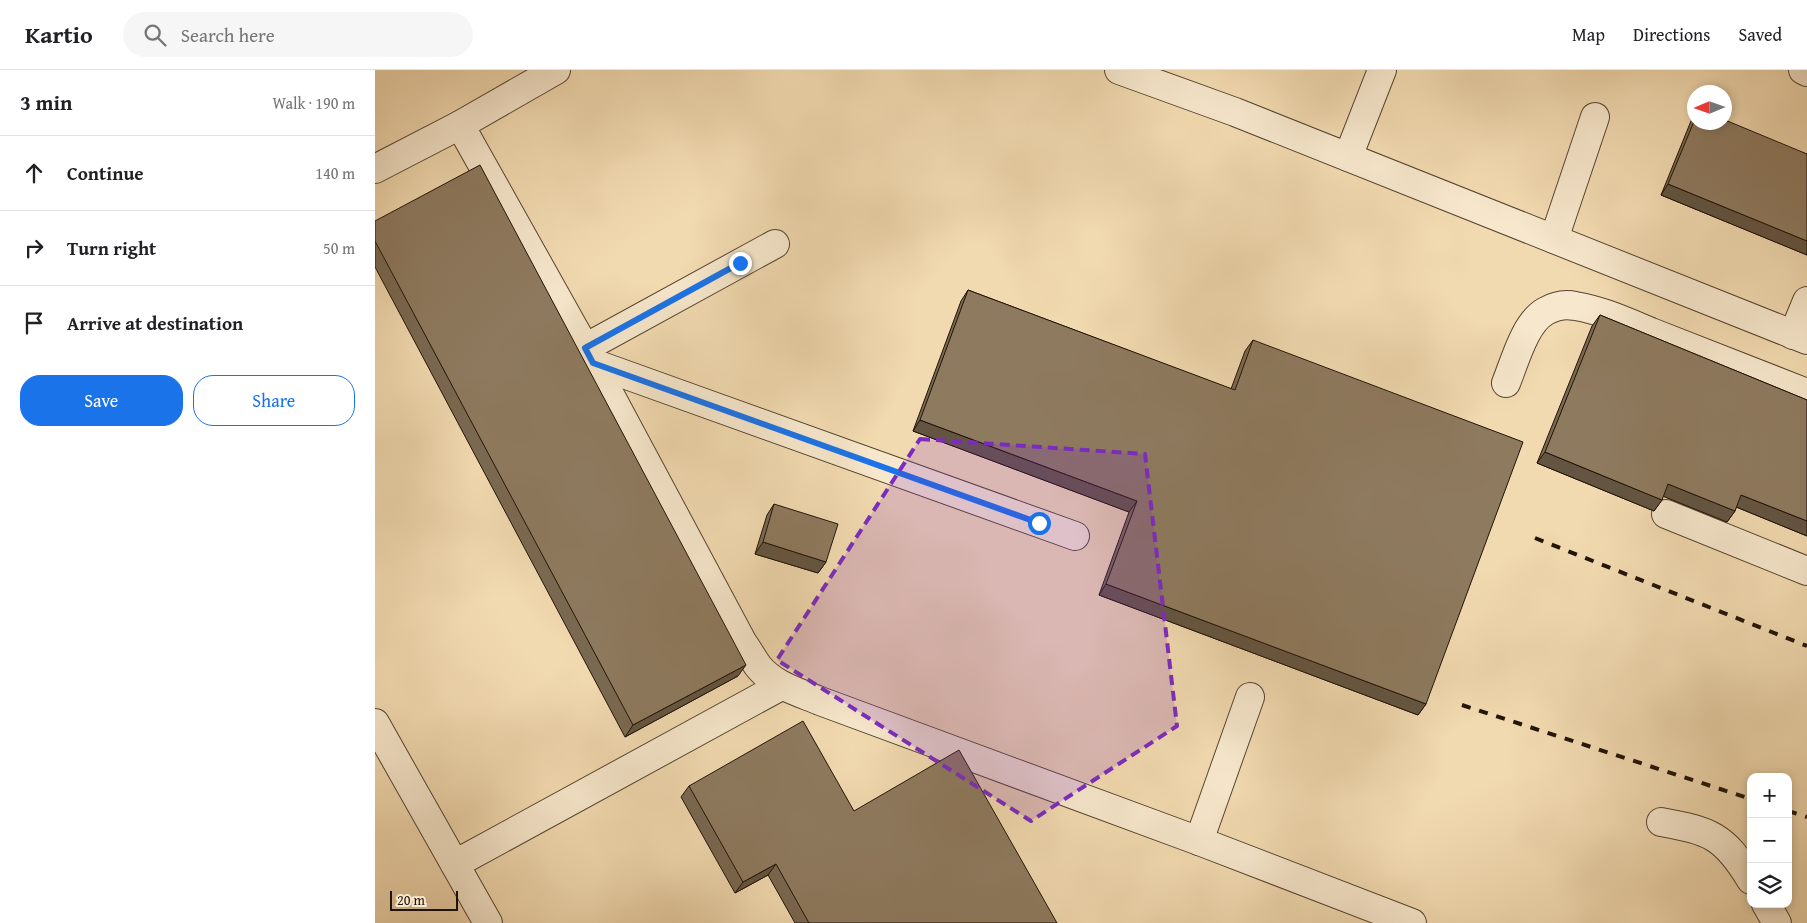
<!DOCTYPE html>
<html lang="en">
<head>
<meta charset="utf-8">
<style>
  :root { --surface:#fff; --page:#f6f6f6; --text:#202124; --muted:#757577; --line:#e0e0e0; --accent:#1a73e8 }
  body { margin:0; font-family:"Gentium Book Plus",serif; background:var(--page); color:var(--text) }
  .controls { position:absolute; right:15px; bottom:15px; display:grid; overflow:hidden; border-radius:10px; box-shadow:0 2px 8px #0003 }
  .controls button { width:45px; height:45px; display:grid; place-items:center; padding:0; border:0; border-bottom:1px solid var(--line); background:var(--surface); color:var(--text); font:25px sans-serif }
  .compass { position:absolute; left:1312px; top:15px; width:45px; height:45px; border-radius:50%; background:var(--surface); box-shadow:0 2px 8px #0003; rotate:268deg }
  .scale { position:absolute; left:15px; bottom:12px; width:68px; box-sizing:border-box; padding-left:5px; border:2px solid #211307; border-top:0; font-size:14px; line-height:18px; white-space:nowrap; color:#211307; -webkit-text-stroke:4px #f7e7cc; paint-order:stroke }
  .stop { position:absolute; width:15px; height:15px; margin:-11px; border:4px solid #1a73e8; border-radius:50%; background:#fff }
  .stop.end { background:#1a73e8; border-color:#fff; box-shadow:0 1px 5px #0008 }
  .list { margin:0; padding:0; list-style:none }
  h2 { display:flex; justify-content:space-between; align-items:center; height:65px; margin:0; padding:0 20px; font-size:21px }
  h2 small { font-size:16px; font-weight:400; color:var(--muted) }
  .list li { display:grid; grid-template-columns:32px 1fr auto; gap:15px; align-items:center; box-sizing:border-box; height:75px; padding:0 20px; border-top:1px solid var(--line) }
  .list b { display:block; font-size:19px; white-space:nowrap }
  .list em { font-size:16px; font-style:normal; color:var(--muted) }
  .actions { display:flex; gap:10px; padding:15px 20px }
  .actions a { flex:1; padding:11px 0; border:1px solid var(--accent); border-radius:20px; text-align:center; font-size:18px; color:var(--accent) }
  .actions .main { background:var(--accent); color:#fff }
  .icon { flex:none; width:28px; height:28px; fill:none; stroke:currentColor; stroke-width:2; stroke-linecap:round; stroke-linejoin:round }
  .map { position:relative; flex:none; width:1432px; height:853px; overflow:hidden }
  header { display:flex; align-items:center; gap:30px; box-sizing:border-box; height:70px; padding:0 25px; background:var(--surface); border-bottom:1px solid var(--line) }
  header strong { font-size:24px }
  nav { display:flex; gap:28px; margin-inline-start:auto; font-size:18px }
  .search { width:350px; height:45px; background:var(--page); display:flex; align-items:center; gap:12px; box-sizing:border-box; padding:0 18px; border-radius:28px; color:var(--muted); font-size:19px }
  main { display:flex }
  aside { flex:1; background:var(--surface) }
  .map>svg:first-child { display:block }
</style>
</head>
<body>
<header>
<strong>Kartio</strong>
<div class="search"><svg class="icon" aria-label="search" viewBox="0 0 24 24"><circle cx="10" cy="10" r="6"/><path d="M15 15l6 6"/></svg>Search here</div>
<nav><a>Map</a><a>Directions</a><a>Saved</a></nav>
</header>
<main>
<aside>
<h2>3 min<small>Walk · 190 m</small></h2>
<ul class="list">
<li><svg class="icon" aria-label="ahead" viewBox="0 0 24 24"><path d="M12 20V5M6 11l6-6 6 6"/></svg><div><b>Continue</b></div><em>140 m</em></li>
<li><svg class="icon" aria-label="right" viewBox="0 0 24 24"><path d="M7 20v-9h11M14 6l5 5-5 5"/></svg><div><b>Turn right</b></div><em>50 m</em></li>
<li><svg class="icon" aria-label="arrive" viewBox="0 0 24 24"><path d="M6 21V4h12l-3 4 3 4H6"/></svg><div><b>Arrive at destination</b></div></li>
</ul>
<div class="actions"><a class="main">Save</a><a>Share</a></div>
</aside>
<div class="map">
<svg width="1432" height="853" viewBox="0 0 1432 853">
  <rect width="100%" height="100%" fill="#f2dab0"/>
  <filter id="stains"><feTurbulence type="fractalNoise" baseFrequency=".004" numOctaves="4"/><feColorMatrix values="0 0 0 0 .2 0 0 0 0 .09 0 0 0 0 .02 0 0 0 .5 -.17"/></filter>
  <radialGradient id="worn" r=".72"><stop offset=".6" stop-color="#630" stop-opacity="0"/><stop offset="1" stop-color="#630" stop-opacity=".3"/></radialGradient>
  <g fill="none" stroke-linecap="round" stroke-linejoin="round">
    <defs>
      <g id="minor">
        <polyline points="744,0 860,42 1432,270"/>
        <polyline points="1428,0 1432,2"/>
        <path d="M85,55L210,278L368,573C373,580 378,589 383,596C398,615 423,622 445,631L824,771L1037,853"/>
        <polyline points="973,87 1007,0"/>
        <polyline points="0,99 85,55 181,0"/>
        <polyline points="1179,169 1220,47"/>
        <polyline points="1418,265 1432,231"/>
        <polyline points="210,278 400,174"/>
        <polyline points="218,293 700,466"/>
        <path d="M1131,313C1140,291 1150,252 1171,241C1180,236 1191,234 1200,236C1226,240 1252,252 1276,262C1328,282 1380,303 1432,323"/>
        <polyline points="1291,444 1432,501"/>
        <polyline points="0,653 113,853"/>
        <path d="M1286,752C1335,761 1349,765 1376,810"/>
        <polyline points="824,771 875,627"/>
        <polyline points="80,794 406,616"/>
        <polyline points="1391,834 1402,853"/>
      </g>
    </defs>
    <!-- minor casing -->
    <use href="#minor" stroke="#554531" stroke-width="30"/>
    <!-- minor -->
    <use href="#minor" stroke="#f7e7cc" stroke-width="28"/>
    <!-- rail -->
    <g stroke="#211307" stroke-width="4" stroke-dasharray="9 9" stroke-linecap="butt">
      <polyline points="1160,468 1432,576"/>
      <polyline points="1087,635 1376,729"/>
      <polyline points="1413,741 1432,747"/>
    </g>
  </g>
  <!-- wall -->
  <g fill="#7a6952" stroke="#211307">
    <polygon points="1320,45 1320,52 1432,84 1432,185 1286,125 1316,51"/>
    <polygon points="0,151 363,606 250,667 0,197"/>
    <polygon points="593,220 856,319 870,281 878,270 1051,634 1043,645 724,525 754,442 538,361 586,231"/>
    <polygon points="1225,245 1432,330 1432,466 1361,437 1360,441 1352,452 1288,426 1287,430 1279,441 1162,393 1217,256"/>
    <polygon points="399,434 451,492 443,503 380,484 392,445"/>
    <polygon points="314,716 479,741 682,853 420,853 393,805 360,823 306,727"/>
  </g>
  <!-- shaded-wall -->
  <g fill="#635542" stroke="#211307">
    <polygon points="1293,114 1432,171 1432,185 1286,125"/>
    <polygon points="545,350 762,431 754,442 538,361"/>
    <polygon points="1170,382 1287,430 1279,441 1162,393"/>
    <polygon points="1293,414 1360,441 1352,452 1285,425"/>
    <polygon points="1366,425 1432,451 1432,466 1359,436"/>
    <polygon points="388,472 451,492 443,503 380,484"/>
    <polygon points="731,514 1051,634 1043,645 724,525"/>
    <polygon points="371,595 363,606 250,667 258,655"/>
    <polygon points="401,794 393,805 360,823 368,812"/>
  </g>
  <!-- building -->
  <g fill="#8e7a5f" stroke="#211307">
    <polygon points="1320,49 1320,52 1350,52 1350,50 1432,84 1432,171 1293,114"/>
    <polygon points="105,95 371,595 258,655 0,171 0,151"/>
    <polygon points="593,220 860,320 878,270 1148,372 1051,634 731,514 762,431 545,350"/>
    <polygon points="1225,245 1432,330 1432,451 1366,425 1360,441 1293,414 1287,430 1170,382"/>
    <polygon points="399,434 463,454 451,492 388,472"/>
    <polygon points="428,651 479,741 584,680 682,853 434,853 401,794 368,812 314,716"/>
  </g>
  <g fill="none" stroke-linecap="round" stroke-linejoin="round">
    <!-- route -->
    <polyline stroke="#1a73e8" stroke-width="6" points="365,193 210,278 218,293 664,453"/>
  </g>
  <!-- marked area -->
  <path fill="#7b2cbf" fill-opacity="0.2" stroke="#7b2cbf" stroke-width="4" stroke-dasharray="10 6" stroke-linejoin="round" d="M545,369L770,384L802,656L656,751L402,590Z"/>
  <rect width="100%" height="100%" filter="url(#stains)"/>
  <rect width="100%" height="100%" fill="url(#worn)"/>
</svg>
<div class="controls">
<button>+</button>
<button>−</button>
<button><svg class="icon" aria-label="layers" viewBox="0 0 24 24"><path d="M12 4l9 5-9 5-9-5zM3 14l9 5 9-5"/></svg></button>
</div>
<svg class="compass" viewBox="-18 -18 36 36"><path d="M0-13l5 13h-10z" fill="#e53935"/><path d="M0 13l5-13h-10z" fill="#757577"/></svg>
<div class="scale">20 m</div>
<div class="stop" style="left:664px;top:453px"></div>
<div class="stop end" style="left:365px;top:193px"></div>
</div>
</main>
</body>
</html>
